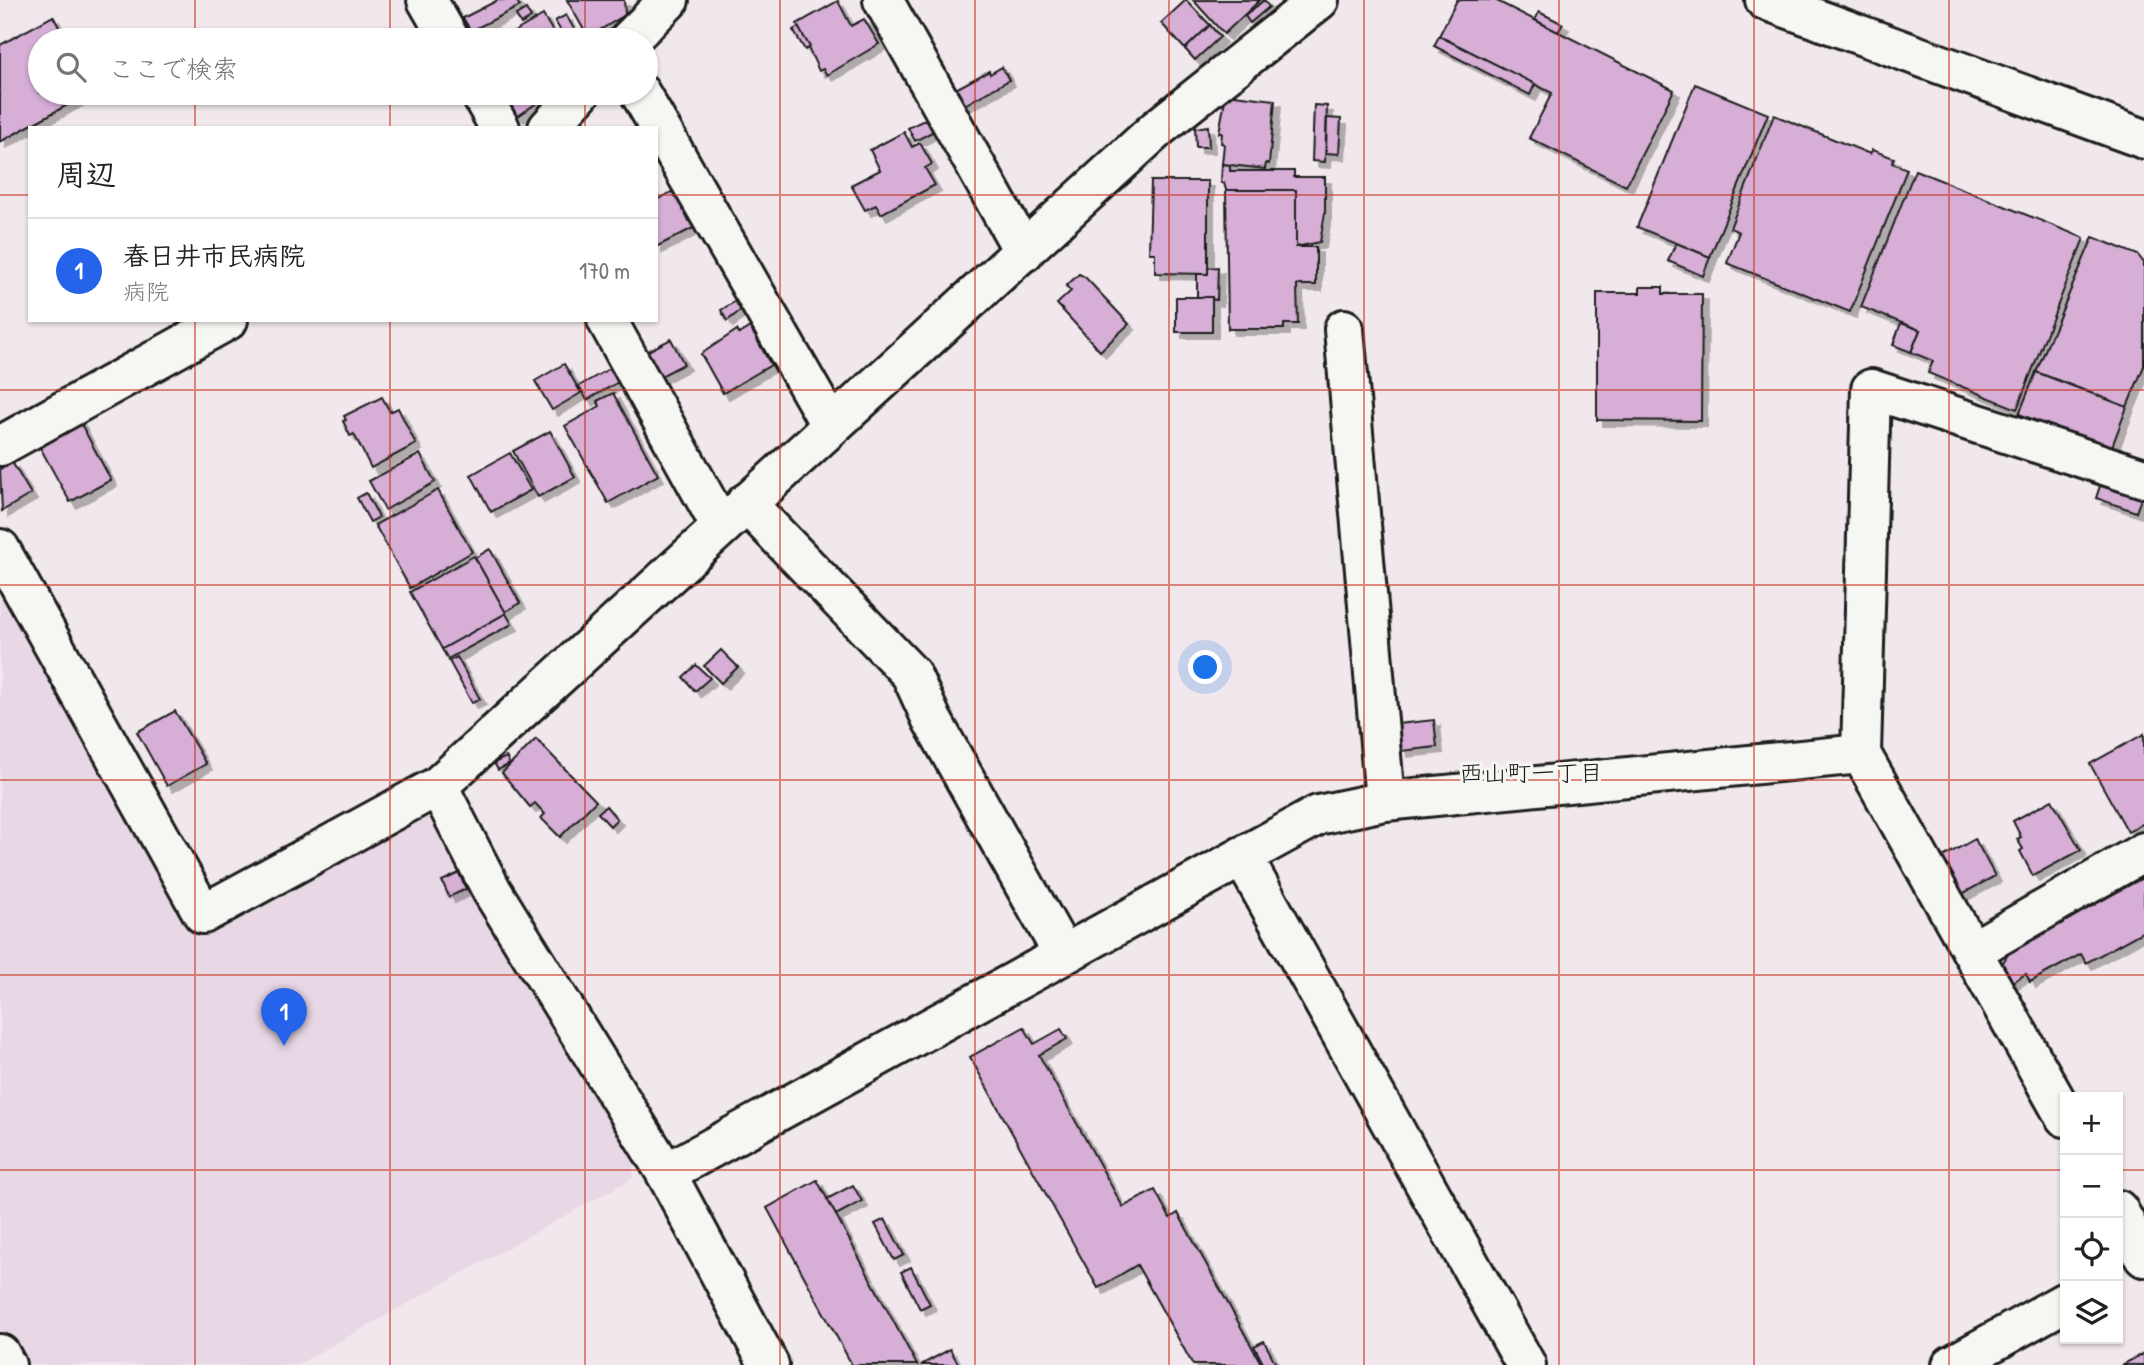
<!DOCTYPE html>
<html lang="ja">
<head>
<meta charset="utf-8">
<style>
  :root { --surface:#fff; --page:#f2f2f2; --text:#222; --muted:#767676; --line:#e0e0e0; --accent:#2563eb }
  body { margin:0; font-family:"Patrick Hand","Klee One",sans-serif; background:var(--page); color:var(--text) }
  .controls { position:absolute; right:21px; bottom:21px; display:grid; overflow:hidden; border-radius:0px; box-shadow:0 2px 5px #0004 }
  .controls button { width:63px; height:63px; display:grid; place-items:center; padding:0; border:0; border-bottom:2px solid var(--line); background:var(--surface); color:var(--text); font:35px sans-serif }
  .you { position:absolute; left:1206px; top:668px; width:24px; height:24px; margin:-18px; border:5px solid #fff; border-radius:50%; background:#1a73e8; box-shadow:0 0 0 10px #1a73e833 }
  .badge { display:grid; place-items:center; width:46px; height:46px; border-radius:50%; background:var(--accent); color:#fff; font-size:23px; font-weight:700 }
  .pin { position:absolute; translate:-50% -58px; filter:drop-shadow(0 2px 4px #0008) }
  .pin::after { content:''; position:absolute; top:37px; width:24px; height:21px; background:inherit; clip-path:polygon(0 0,100% 0,50% 100%) }
  .list { margin:0; padding:0; list-style:none }
  h2 { display:flex; justify-content:space-between; align-items:center; height:91px; margin:0; padding:0 28px; font-size:30px }
  h2 small { font-size:23px; font-weight:400; color:var(--muted) }
  .list li { display:grid; grid-template-columns:46px 1fr auto; gap:21px; align-items:center; box-sizing:border-box; height:105px; padding:0 28px; border-top:2px solid var(--line) }
  .list b { display:block; font-size:26px; white-space:nowrap }
  .list p { margin:0; font-size:23px; white-space:nowrap; color:var(--muted) }
  .list em { font-size:23px; font-style:normal; color:var(--muted) }
  .icon { flex:none; width:38px; height:38px; fill:none; stroke:currentColor; stroke-width:2; stroke-linecap:round; stroke-linejoin:round }
  .map { position:relative; flex:none; width:2144px; height:1365px; overflow:hidden }
  .search { position:absolute; background:var(--surface); box-shadow:0 2px 5px #0004; left:28px; top:28px; width:630px; height:77px; display:flex; align-items:center; gap:18px; box-sizing:border-box; padding:0 24px; border-radius:38px; color:var(--muted); font-size:26px }
  .panel { position:absolute; background:var(--surface); box-shadow:0 2px 5px #0004; left:28px; top:126px; width:630px; height:196px; border-radius:0px }
  .map>svg:first-child { display:block }
</style>
</head>
<body>
<div class="map">
<svg width="2144" height="1365" viewBox="0 0 2144 1365">
  <defs>
    <filter id="shadow"><feDropShadow dx="6" dy="6" stdDeviation="0" flood-color="#0004"/></filter>
  </defs>
  <rect width="100%" height="100%" fill="#f0e8ec"/>
  <filter id="ink" filterUnits="userSpaceOnUse"><feTurbulence type="fractalNoise" baseFrequency=".0143" numOctaves="2"/><feDisplacementMap in="SourceGraphic" scale="14" xChannelSelector="R" yChannelSelector="G"/><feConvolveMatrix kernelMatrix="1 2 1 2 8 2 1 2 1" color-interpolation-filters="sRGB"/></filter>
  <g filter="url(#ink)">
    <!-- built -->
    <polygon fill="#e8d7e5" points="0,581 200,937 418,815 438,819 634,1155 633,1178 297,1365 0,1365"/>
    <!-- building -->
    <g fill="#d6aed6" stroke="#1c1c1c" stroke-width="2" filter="url(#shadow)">
      <polygon points="498,0 516,0 520,6 471,31 463,18"/>
      <polygon points="567,0 624,0 625,15 588,37"/>
      <polygon points="1186,0 1210,25 1185,49 1161,23"/>
      <polygon points="1193,0 1260,0 1224,34"/>
      <polygon points="1264,0 1269,7 1250,23 1245,16"/>
      <polygon points="1457,0 1495,0 1674,90 1626,186 1529,138 1552,93 1439,36"/>
      <polygon points="838,1 851,26 864,19 879,44 827,75 823,69 819,71 797,24"/>
      <polygon points="526,9 531,18 521,24 516,15"/>
      <polygon points="1539,12 1563,24 1558,32 1535,20"/>
      <polygon points="543,15 558,40 512,40 509,35"/>
      <polygon points="566,15 577,34 566,40 555,21"/>
      <polygon points="53,16 66,40 40,40 40,93 89,93 0,142 0,45"/>
      <polygon points="1210,25 1220,37 1195,60 1185,49"/>
      <polygon points="798,27 810,47 805,50 793,30"/>
      <polygon points="308,29 314,40 294,40 292,37"/>
      <polygon points="1439,36 1535,84 1530,95 1434,46"/>
      <polygon points="1002,67 1009,80 959,108 950,92 989,71 990,74"/>
      <polygon points="1695,84 1768,114 1710,257 1637,227"/>
      <polygon points="527,93 536,93 541,100 518,116 510,105"/>
      <polygon points="1226,94 1275,100 1269,164 1266,163 1265,169 1222,164 1224,144 1221,143 1222,133 1219,133"/>
      <polygon points="1314,105 1327,106 1325,162 1312,161"/>
      <polygon points="1774,115 1870,154 1872,150 1894,158 1892,163 1907,169 1850,312 1727,263 1739,232 1730,228"/>
      <polygon points="928,118 934,131 915,141 908,128"/>
      <polygon points="1327,118 1341,119 1339,154 1326,153"/>
      <polygon points="1208,126 1209,147 1196,147 1195,128"/>
      <polygon points="904,132 912,147 920,143 932,164 925,168 935,185 881,214 876,205 865,210 851,185 880,170 870,150"/>
      <polygon points="1222,164 1230,165 1230,171 1294,171 1294,177 1325,177 1325,213 1320,242 1296,247 1296,190 1226,190 1224,183 1221,183"/>
      <polygon points="1915,170 2084,238 2017,409 1928,373 1933,361 1911,352 1920,330 1861,307"/>
      <polygon points="1151,181 1208,181 1208,274 1155,273 1155,253 1149,253"/>
      <polygon points="677,189 697,226 656,247 656,200"/>
      <polygon points="1226,190 1296,190 1296,247 1316,247 1316,285 1297,285 1298,324 1284,324 1284,329 1228,329"/>
      <polygon points="2093,237 2138,255 2144,263 2144,366 2127,407 2036,372"/>
      <polygon points="1676,243 1710,257 1703,276 1668,261"/>
      <polygon points="1218,267 1217,300 1197,297 1197,274 1208,274 1208,268"/>
      <polygon points="1079,274 1085,277 1129,324 1100,351 1057,304 1071,291 1066,286"/>
      <polygon points="1640,287 1663,287 1663,294 1702,294 1701,421 1597,420 1597,293 1640,293"/>
      <rect x="1176" y="297" width="36" height="35"/>
      <polygon points="741,298 745,307 727,321 721,310"/>
      <polygon points="1901,323 1920,330 1911,352 1893,345"/>
      <polygon points="750,327 771,365 723,393 701,354 737,330 739,334"/>
      <polygon points="671,339 684,364 659,377 646,352"/>
      <polygon points="564,364 581,393 552,410 535,381"/>
      <polygon points="612,367 620,381 587,400 579,386"/>
      <polygon points="2036,372 2127,407 2111,449 2019,414"/>
      <polygon points="613,393 658,475 608,503 565,426 600,406 597,401"/>
      <polygon points="382,397 390,412 398,408 416,444 371,468 354,434 350,436 343,421 346,420 344,416"/>
      <polygon points="79,420 111,480 70,502 37,442"/>
      <polygon points="550,431 575,477 538,497 513,451"/>
      <polygon points="510,453 531,490 491,512 471,475"/>
      <polygon points="420,454 435,482 385,510 369,481"/>
      <polygon points="12,462 31,494 2,511 0,469"/>
      <polygon points="2101,483 2142,496 2136,512 2096,498"/>
      <polygon points="438,490 472,552 410,588 375,525"/>
      <polygon points="366,493 379,517 370,522 357,498"/>
      <polygon points="490,549 520,603 505,612 512,624 448,659 442,649 506,613 475,558"/>
      <polygon points="474,556 506,613 442,649 410,592"/>
      <polygon points="721,650 738,667 721,683 704,666"/>
      <polygon points="457,657 480,699 472,703 449,661"/>
      <polygon points="696,665 710,678 695,691 683,677"/>
      <polygon points="175,711 206,764 167,786 137,732"/>
      <polygon points="1434,720 1437,747 1401,751 1398,724"/>
      <polygon points="2144,734 2144,823 2128,832 2090,764"/>
      <polygon points="536,739 596,801 560,837 541,818 545,814 535,803 530,807 502,773"/>
      <polygon points="506,757 510,764 498,770 494,763"/>
      <polygon points="2052,800 2081,850 2033,876 2020,851 2023,849 2017,839 2021,837 2013,821"/>
      <polygon points="606,806 617,819 610,826 598,813"/>
      <polygon points="1975,839 1995,876 1962,894 1941,858"/>
      <polygon points="459,873 466,889 449,897 442,881"/>
      <polygon points="2144,877 2144,931 2086,963 2081,954 2030,982 2026,974 2012,982 2002,964 2010,951"/>
      <polygon points="1024,1027 1034,1044 1061,1029 1067,1039 1039,1055 1123,1207 1155,1190 1170,1218 1178,1213 1262,1365 1193,1365 1137,1265 1098,1288 970,1057"/>
      <polygon points="817,1180 836,1215 917,1365 852,1365 767,1208"/>
      <polygon points="853,1185 862,1201 836,1215 827,1199"/>
      <polygon points="885,1219 904,1255 894,1260 875,1224"/>
      <polygon points="911,1267 930,1304 920,1309 901,1272"/>
      <polygon points="1264,1341 1276,1364 1275,1365 1264,1365 1254,1346"/>
      <polygon points="950,1349 959,1365 921,1365"/>
      <polygon points="2144,1353 2144,1365 2122,1365"/>
    </g>
    <g fill="none" stroke-linecap="round" stroke-linejoin="round">
      <defs>
        <g id="minor">
          <polyline points="427,0 450,40"/>
          <polyline points="883,0 1024,252"/>
          <polyline points="1765,0 2144,139"/>
          <polyline points="629,40 669,0"/>
          <polyline points="480,93 500,128"/>
          <polyline points="640,93 830,424"/>
          <polyline points="548,128 580,93"/>
          <polyline points="607,320 721,527"/>
          <polyline points="1344,329 1385,801"/>
          <polyline points="0,446 228,320"/>
          <polyline points="746,503 911,674 932,720 1063,954"/>
          <polyline points="0,549 203,914 438,786 1158,128 1319,0"/>
          <polyline points="438,786 492,891 666,1173 769,1365"/>
          <polyline points="1242,856 1526,1365"/>
          <polyline points="1972,951 2144,852"/>
          <polyline points="2065,1117 1861,754 1871,389 2144,478"/>
          <polyline points="666,1173 1318,815 1385,801 1861,754"/>
          <polyline points="2118,1210 2144,1257"/>
          <polyline points="0,1354 6,1365"/>
          <polyline points="1952,1365 2065,1302"/>
        </g>
      </defs>
      <!-- minor casing -->
      <use href="#minor" stroke="#1c1c1c" stroke-width="44"/>
      <!-- minor -->
      <use href="#minor" stroke="#f6f6f2" stroke-width="38"/>
    </g>
  </g>
  <!-- grid -->
  <path fill="none" stroke="#c8321e" stroke-width="2" stroke-opacity="0.55" d="M195,0V40M390,0V40M585,0V40M780,0V1365M975,0V1365M1169,0V1365M1364,0V1365M1559,0V1365M1754,0V1365M1949,0V1365M195,93V128M390,93V128M585,93V128M0,195H30M656,195H2144M195,320V1365M390,320V1365M585,320V1365M0,390H2144M0,585H2144M0,780H2144M0,975H2144M0,1170H2065M2118,1170H2144"/>
  <g text-anchor="middle" stroke-width="6" stroke-linejoin="round" paint-order="stroke">
    <!-- neighbourhood labels -->
    <g font-size="24" fill="#1c1c1c" stroke="#f6f6f2">
      <text x="1531" y="781">西山町一丁目</text>
    </g>
  </g>
</svg>
<div class="controls">
<button>+</button>
<button>−</button>
<button><svg class="icon" aria-label="locate" viewBox="0 0 24 24"><circle cx="12" cy="12" r="6"/><path d="M12 2v4M12 18v4M2 12h4M18 12h4"/></svg></button>
<button><svg class="icon" aria-label="layers" viewBox="0 0 24 24"><path d="M12 4l9 5-9 5-9-5zM3 14l9 5 9-5"/></svg></button>
</div>
<div class="you"></div>
<div class="pin badge" style="left:284px;top:1046px">1</div>
<div class="search"><svg class="icon" aria-label="search" viewBox="0 0 24 24"><circle cx="10" cy="10" r="6"/><path d="M15 15l6 6"/></svg>ここで検索</div>
<section class="panel">
<h2>周辺<small></small></h2>
<ul class="list">
<li><span class="badge">1</span><div><b>春日井市民病院</b><p>病院</p></div><em>170 m</em></li>
</ul>
</section>
</div>
</body>
</html>
